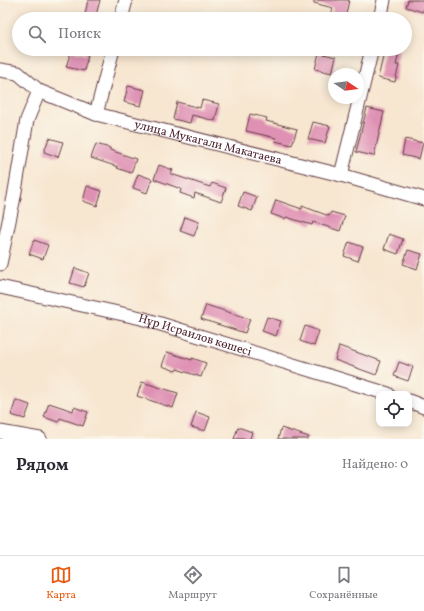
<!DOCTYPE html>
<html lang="ru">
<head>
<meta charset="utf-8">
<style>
  :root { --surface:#fff; --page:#f7f7f7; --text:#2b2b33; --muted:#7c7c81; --line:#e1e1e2; --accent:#ea580c }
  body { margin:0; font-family:Vollkorn,serif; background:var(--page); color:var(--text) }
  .controls { position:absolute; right:12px; bottom:12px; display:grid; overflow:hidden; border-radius:8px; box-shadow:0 2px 10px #0003 }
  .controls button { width:36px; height:36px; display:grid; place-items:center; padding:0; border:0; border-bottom:1px solid var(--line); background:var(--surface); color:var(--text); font:20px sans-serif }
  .compass { position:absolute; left:328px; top:68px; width:36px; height:36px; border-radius:50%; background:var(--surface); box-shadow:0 2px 10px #0003; rotate:103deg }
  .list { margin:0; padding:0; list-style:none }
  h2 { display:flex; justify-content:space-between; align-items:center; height:52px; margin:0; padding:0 16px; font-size:17px }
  h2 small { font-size:13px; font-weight:400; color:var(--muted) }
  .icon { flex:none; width:22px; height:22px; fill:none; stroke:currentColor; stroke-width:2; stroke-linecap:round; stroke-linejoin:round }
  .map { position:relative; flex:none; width:424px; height:439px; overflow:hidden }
  .search { position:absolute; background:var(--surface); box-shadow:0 2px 10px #0003; left:12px; right:12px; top:12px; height:44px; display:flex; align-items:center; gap:10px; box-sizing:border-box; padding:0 14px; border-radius:22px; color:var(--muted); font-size:15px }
  .sheet { height:116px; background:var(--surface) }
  nav { display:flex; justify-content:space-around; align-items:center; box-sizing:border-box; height:56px; border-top:1px solid var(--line); background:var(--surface); font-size:11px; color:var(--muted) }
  nav a { display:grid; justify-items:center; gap:2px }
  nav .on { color:var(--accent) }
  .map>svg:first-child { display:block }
</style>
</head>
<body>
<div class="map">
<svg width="424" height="439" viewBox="0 0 424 439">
  <rect width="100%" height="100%" fill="#fbf7ec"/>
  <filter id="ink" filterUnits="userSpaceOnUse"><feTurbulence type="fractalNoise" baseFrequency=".025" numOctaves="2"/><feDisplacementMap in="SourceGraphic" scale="8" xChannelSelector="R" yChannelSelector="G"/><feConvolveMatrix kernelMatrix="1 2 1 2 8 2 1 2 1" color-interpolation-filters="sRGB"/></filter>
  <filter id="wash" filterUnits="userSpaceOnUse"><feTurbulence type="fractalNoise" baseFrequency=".012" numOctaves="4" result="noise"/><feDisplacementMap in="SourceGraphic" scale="16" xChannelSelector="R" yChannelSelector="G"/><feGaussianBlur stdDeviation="0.9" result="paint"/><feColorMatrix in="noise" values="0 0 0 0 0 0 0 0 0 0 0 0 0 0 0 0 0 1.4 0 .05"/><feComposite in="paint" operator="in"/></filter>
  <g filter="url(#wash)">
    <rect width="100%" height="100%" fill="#f7e6d0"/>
    <g id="blocks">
      <!-- building -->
      <g fill="#df91b4">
        <polygon points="88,0 100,0 95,19 84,19"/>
        <polygon points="314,0 349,0 345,19 330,19 333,8 314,3"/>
        <polygon points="408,0 424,0 423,12 406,7"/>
        <polygon points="385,49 400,49 396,65 399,65 395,82 378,78"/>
        <polygon points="71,51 88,55 84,71 66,67"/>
        <polygon points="319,53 336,57 332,73 315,69"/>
        <polygon points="128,86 145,90 141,106 124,102"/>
        <polygon points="202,100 219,104 215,121 192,115 190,123 173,119 177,102 200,108"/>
        <polygon points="367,108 384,112 374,156 356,152"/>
        <polygon points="250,114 267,118 266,121 297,129 292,145 275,141 276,138 246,131"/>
        <polygon points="313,122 330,126 325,143 308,139"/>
        <polygon points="49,138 63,142 58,157 44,152"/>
        <polygon points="405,139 423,143 419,159 402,155"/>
        <polygon points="96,144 110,148 110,150 136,159 131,173 117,168 118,167 91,158"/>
        <polygon points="159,165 173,170 171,174 210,187 212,183 226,188 221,202 195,193 194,198 180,193 181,189 154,179"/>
        <polygon points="138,174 152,179 147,193 133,188"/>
        <polygon points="87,186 102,191 97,206 83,201"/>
        <polygon points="243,192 257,197 252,211 238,206"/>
        <polygon points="276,200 302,209 302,206 329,216 331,212 345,216 340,231 313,222 312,225 286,217 285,219 271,214"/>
        <polygon points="185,217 199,222 194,236 180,231"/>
        <polygon points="389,234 403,239 398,254 384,249"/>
        <polygon points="34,240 48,245 43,259 29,254"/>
        <polygon points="349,242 363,247 358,261 344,256"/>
        <polygon points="408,250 422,254 417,269 403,264"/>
        <polygon points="75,268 89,273 84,287 70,283"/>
        <polygon points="206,305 250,319 245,333 201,319"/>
        <polygon points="267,317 281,321 276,336 262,331"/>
        <polygon points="305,326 319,331 314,346 300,341"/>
        <polygon points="339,346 381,361 376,375 335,360"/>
        <polygon points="167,352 192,360 192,358 206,363 201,377 177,369 176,371 162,366"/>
        <polygon points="399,362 413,367 408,381 394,376"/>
        <polygon points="142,382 178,393 173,408 137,396"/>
        <polygon points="16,400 30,405 25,419 11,415"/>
        <polygon points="49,403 73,411 74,407 88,412 83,426 60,418 58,422 44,417"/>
        <polygon points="196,412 210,417 205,431 191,427"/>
        <polygon points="238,427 252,432 250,439 234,439"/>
        <polygon points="281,428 309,437 308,439 278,439"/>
      </g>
    </g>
  </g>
  <g filter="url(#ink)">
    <use href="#blocks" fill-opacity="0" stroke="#643d44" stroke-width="1"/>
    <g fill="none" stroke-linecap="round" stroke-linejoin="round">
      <defs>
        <g id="minor">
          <polyline points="121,19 126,0"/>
          <polyline points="380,19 384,0"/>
          <path id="s1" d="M0,70L18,73L39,91L96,114L341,175L424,199"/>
          <polyline points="96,114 113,49"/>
          <polyline points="341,175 372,49"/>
          <polyline points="0,264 14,197 27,120 39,91"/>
          <path id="s2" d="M0,287L141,318L388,394"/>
          <polyline points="409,401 424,407"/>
          <polyline points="0,432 40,439"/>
        </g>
      </defs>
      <!-- minor casing -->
      <use href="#minor" stroke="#643d44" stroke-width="15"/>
      <!-- minor -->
      <use href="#minor" stroke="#fff" stroke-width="13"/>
    </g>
  </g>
  <g text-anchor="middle" stroke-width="3.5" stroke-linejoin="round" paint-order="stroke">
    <!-- street labels -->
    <g font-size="12" fill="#4a1f2b" stroke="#fbf7ec">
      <text dy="4" stroke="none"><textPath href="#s1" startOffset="223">улица Мукагали Макатаева</textPath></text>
      <text dy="4" stroke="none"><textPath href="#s2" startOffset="201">Нұр Исраилов көшесі</textPath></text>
    </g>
  </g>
</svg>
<div class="controls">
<button><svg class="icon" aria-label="locate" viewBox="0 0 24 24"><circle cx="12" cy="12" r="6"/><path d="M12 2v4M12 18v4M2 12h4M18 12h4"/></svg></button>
</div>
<svg class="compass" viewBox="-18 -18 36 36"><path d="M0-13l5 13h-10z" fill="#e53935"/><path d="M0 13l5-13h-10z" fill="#7c7c81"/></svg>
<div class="search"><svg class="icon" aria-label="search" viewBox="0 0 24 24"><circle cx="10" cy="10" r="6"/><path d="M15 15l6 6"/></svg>Поиск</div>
</div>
<section class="sheet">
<h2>Рядом<small>Найдено: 0</small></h2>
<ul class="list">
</ul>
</section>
<nav>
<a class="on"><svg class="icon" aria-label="map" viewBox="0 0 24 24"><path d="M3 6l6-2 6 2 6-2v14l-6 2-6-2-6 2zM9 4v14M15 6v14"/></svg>Карта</a>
<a><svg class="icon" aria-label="directions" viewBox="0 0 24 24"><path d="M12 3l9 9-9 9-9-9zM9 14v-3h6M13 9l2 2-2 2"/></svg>Маршрут</a>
<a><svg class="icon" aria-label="saved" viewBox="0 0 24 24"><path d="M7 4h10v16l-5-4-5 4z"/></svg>Сохранённые</a>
</nav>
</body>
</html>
